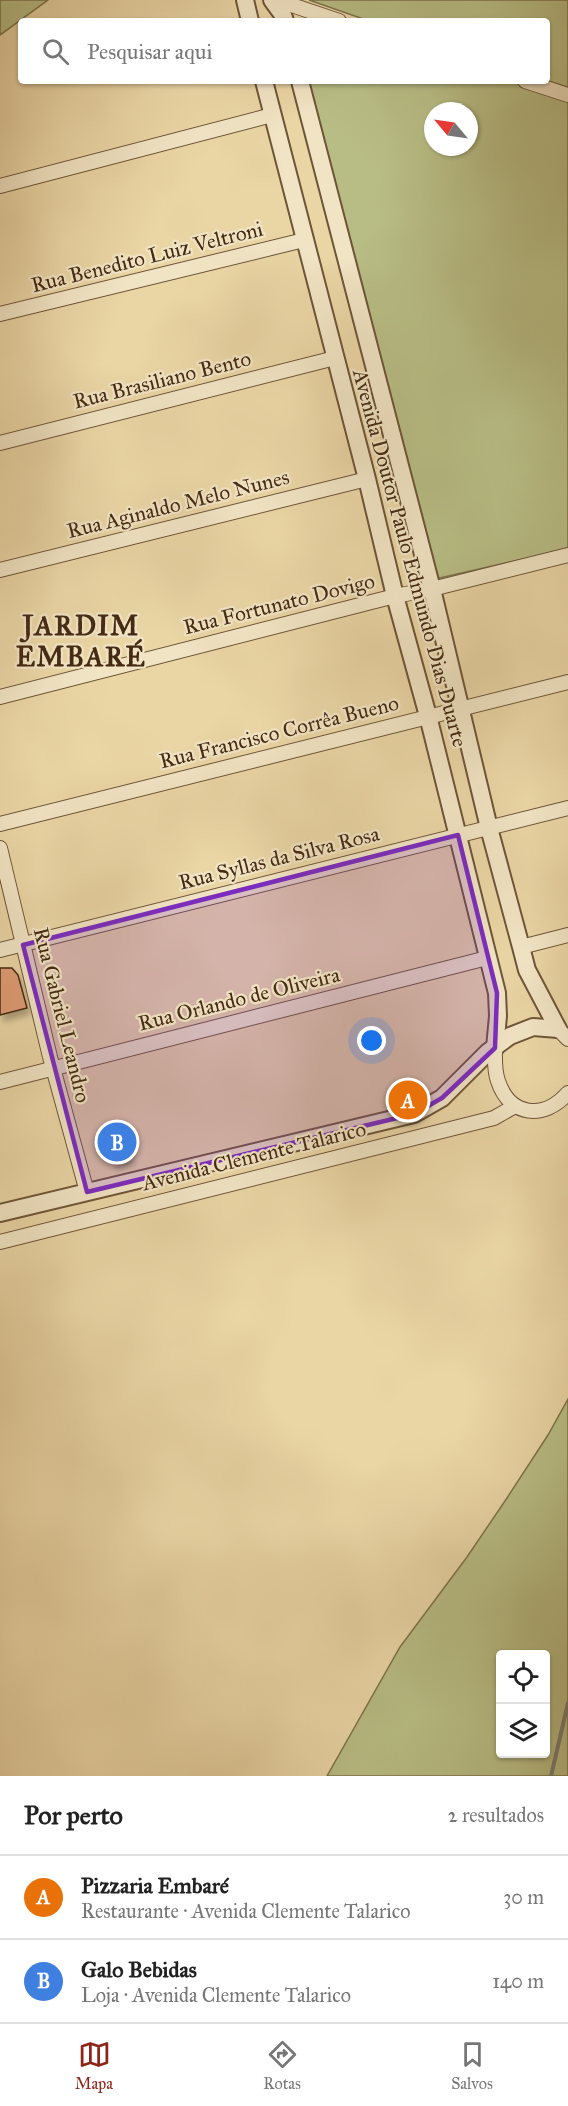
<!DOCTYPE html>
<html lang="pt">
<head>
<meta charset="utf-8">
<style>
  :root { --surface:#fff; --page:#f2f2f2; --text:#222; --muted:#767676; --line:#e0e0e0; --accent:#8f2418 }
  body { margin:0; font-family:"IM FELL Great Primer",serif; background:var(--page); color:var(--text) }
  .controls { position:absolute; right:18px; bottom:18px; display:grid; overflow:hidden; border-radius:6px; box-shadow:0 2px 4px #0004 }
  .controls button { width:54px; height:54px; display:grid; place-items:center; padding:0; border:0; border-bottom:2px solid var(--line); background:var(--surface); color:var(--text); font:30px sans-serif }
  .compass { position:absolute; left:424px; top:102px; width:54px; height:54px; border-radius:50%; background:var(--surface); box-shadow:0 2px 4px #0004; rotate:299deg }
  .you { position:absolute; left:372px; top:1041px; width:21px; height:21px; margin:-15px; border:4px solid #fff; border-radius:50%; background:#1a73e8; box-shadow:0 0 0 9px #1a73e833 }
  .badge { display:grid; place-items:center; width:39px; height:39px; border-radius:50%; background:var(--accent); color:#fff; font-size:20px; font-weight:700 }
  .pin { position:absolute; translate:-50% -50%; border:3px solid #fff; box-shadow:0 2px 6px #0006 }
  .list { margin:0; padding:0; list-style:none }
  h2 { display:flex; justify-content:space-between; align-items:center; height:78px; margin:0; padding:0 24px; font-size:26px }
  h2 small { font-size:20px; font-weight:400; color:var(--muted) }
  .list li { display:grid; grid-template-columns:39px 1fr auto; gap:18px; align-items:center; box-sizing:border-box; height:84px; padding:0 24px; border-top:2px solid var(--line) }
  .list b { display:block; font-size:22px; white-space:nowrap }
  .list p { margin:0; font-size:20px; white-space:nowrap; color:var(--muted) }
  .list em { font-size:20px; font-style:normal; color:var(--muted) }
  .icon { flex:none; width:33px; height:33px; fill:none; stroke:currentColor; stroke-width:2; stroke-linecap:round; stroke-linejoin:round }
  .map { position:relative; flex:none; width:568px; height:1776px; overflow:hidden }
  .search { position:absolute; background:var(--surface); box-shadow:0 2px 4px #0004; left:18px; right:18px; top:18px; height:66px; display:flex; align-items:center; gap:15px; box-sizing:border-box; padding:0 21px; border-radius:6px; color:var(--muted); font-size:22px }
  .sheet { height:246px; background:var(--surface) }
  nav { display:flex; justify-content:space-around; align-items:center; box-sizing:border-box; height:84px; border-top:2px solid var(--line); background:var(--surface); font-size:16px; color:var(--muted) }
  nav a { display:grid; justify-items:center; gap:3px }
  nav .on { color:var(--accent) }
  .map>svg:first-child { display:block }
</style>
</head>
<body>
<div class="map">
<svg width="568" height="1776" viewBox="0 0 568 1776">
  <defs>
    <filter id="shadow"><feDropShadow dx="3.5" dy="6" stdDeviation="3" flood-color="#0004"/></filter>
  </defs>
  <rect width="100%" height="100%" fill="#ead5a5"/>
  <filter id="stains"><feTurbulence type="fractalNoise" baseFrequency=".00333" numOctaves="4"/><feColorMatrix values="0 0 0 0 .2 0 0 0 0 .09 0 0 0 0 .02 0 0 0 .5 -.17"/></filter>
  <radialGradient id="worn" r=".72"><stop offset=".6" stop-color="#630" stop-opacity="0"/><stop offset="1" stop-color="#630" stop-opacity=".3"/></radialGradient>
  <!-- green -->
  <g fill="#b8bd85" stroke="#7e744c" stroke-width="1.5" fill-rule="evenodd">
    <polygon points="0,0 48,0 0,35"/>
    <polygon points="309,0 568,0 568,91 540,81 547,81 547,21 369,21"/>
    <path d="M305,81H513L568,98V549L435,579ZM433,111H469V147H433Z"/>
    <path d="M568,1399V1776H327L400,1647L467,1557L507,1498L548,1435ZM500,1654H546V1754H500Z"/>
  </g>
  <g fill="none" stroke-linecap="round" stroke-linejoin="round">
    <!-- stream -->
    <polyline stroke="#7a7d73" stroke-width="4" points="551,1776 568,1703"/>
  </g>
  <!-- building -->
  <g fill="#de9b75" stroke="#452a13" stroke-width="1.5" filter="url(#shadow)">
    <polygon points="0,968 12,968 18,975 27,1008 0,1015"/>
    <polygon points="120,1122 130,1158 113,1163 104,1126"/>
  </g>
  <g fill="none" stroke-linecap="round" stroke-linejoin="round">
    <defs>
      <g id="minor">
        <polyline points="277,0 339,21"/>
        <polyline points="525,81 568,95"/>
        <polyline points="0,186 272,115"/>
        <polyline points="0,314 304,240"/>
        <polyline points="0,443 335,358"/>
        <polyline points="0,570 367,479"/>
        <polyline points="0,697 395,596 432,589 568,555"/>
        <polyline points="0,824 568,682"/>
        <polyline points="0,848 50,1057 87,1192"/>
        <polyline points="521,947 568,935"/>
        <polyline points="0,950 568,808"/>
        <polyline points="558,1029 568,1039"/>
        <path d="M495,1048C495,1059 494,1070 498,1081C510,1117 544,1120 568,1093"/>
        <polyline points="0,1082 487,958"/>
        <polyline points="0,1242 494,1118 515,1106"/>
      </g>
      <g id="tertiary">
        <polyline points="245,0 250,21"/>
        <polyline points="272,0 283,15 285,21"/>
        <polyline points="264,81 367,479 395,596 428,716 497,993 498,1016 495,1048"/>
        <polyline points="300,81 432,589 489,828 521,947 527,970 558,1029"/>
        <polyline points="0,1213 414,1114 442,1098 488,1052 510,1036 533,1027 558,1029"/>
      </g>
    </defs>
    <!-- minor casing -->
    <use href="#minor" stroke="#6e5538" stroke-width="16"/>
    <!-- tertiary casing -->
    <use href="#tertiary" stroke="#6e5538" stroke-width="20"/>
    <!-- minor -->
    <use href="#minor" stroke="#f1e4c4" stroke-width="14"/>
    <!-- tertiary -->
    <use href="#tertiary" stroke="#f1e4c4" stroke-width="16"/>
  </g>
  <!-- marked area -->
  <path fill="#7b2cbf" fill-opacity="0.2" stroke="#7b2cbf" stroke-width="4.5" stroke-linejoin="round" d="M458,835L497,993L495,1048L442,1098L414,1114L87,1192L23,945Z"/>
  <g text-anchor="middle" stroke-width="4.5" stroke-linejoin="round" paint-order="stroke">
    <!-- street labels -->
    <g font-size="21" fill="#452a13" stroke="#f1e4c4">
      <text transform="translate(147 257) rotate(-14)" y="7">Rua Benedito Luiz Veltroni</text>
      <text transform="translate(162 380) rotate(-14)" y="7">Rua Brasiliano Bento</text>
      <text transform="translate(178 504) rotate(-14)" y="7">Rua Aginaldo Melo Nunes</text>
      <text transform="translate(410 558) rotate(75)" y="7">Avenida Doutor Paulo Edmundo Dias Duarte</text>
      <text transform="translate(279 604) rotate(-14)" y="7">Rua Fortunato Dovigo</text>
      <text transform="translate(279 732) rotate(-14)" y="7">Rua Francisco Corrêa Bueno</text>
      <text transform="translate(279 858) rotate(-14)" y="7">Rua Syllas da Silva Rosa</text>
      <text transform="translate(239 999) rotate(-14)" y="7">Rua Orlando de Oliveira</text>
      <text transform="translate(62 1015) rotate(76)" y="7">Rua Gabriel Leandro</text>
      <text transform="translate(254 1156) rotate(-14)" y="7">Avenida Clemente Talarico</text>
    </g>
    <!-- district labels -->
    <g font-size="27" font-weight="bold" letter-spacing="1.5" fill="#452a13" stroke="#f1e4c4">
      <text x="81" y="635">JARDIM<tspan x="81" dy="31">EMBARÉ</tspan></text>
    </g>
  </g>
  <rect width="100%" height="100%" filter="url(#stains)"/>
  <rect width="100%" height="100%" fill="url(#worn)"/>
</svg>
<div class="controls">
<button><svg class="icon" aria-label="locate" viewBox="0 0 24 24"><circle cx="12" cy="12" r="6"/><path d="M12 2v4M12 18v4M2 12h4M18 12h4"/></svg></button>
<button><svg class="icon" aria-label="layers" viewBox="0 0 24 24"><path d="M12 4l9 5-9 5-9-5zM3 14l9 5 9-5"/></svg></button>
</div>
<svg class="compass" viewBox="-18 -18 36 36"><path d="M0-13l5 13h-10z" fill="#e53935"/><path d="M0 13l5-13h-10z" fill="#767676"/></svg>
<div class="you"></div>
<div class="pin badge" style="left:408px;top:1100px;background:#e8710a">A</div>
<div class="pin badge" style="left:117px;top:1142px;background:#3f7fe0">B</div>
<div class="search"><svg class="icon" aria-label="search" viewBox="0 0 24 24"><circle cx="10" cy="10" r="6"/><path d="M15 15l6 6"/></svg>Pesquisar aqui</div>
</div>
<section class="sheet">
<h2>Por perto<small>2 resultados</small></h2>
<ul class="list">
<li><span class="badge" style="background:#e8710a">A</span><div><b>Pizzaria Embaré</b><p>Restaurante · Avenida Clemente Talarico</p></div><em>30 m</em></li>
<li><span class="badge" style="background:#3f7fe0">B</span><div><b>Galo Bebidas</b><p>Loja · Avenida Clemente Talarico</p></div><em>140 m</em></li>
</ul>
</section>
<nav>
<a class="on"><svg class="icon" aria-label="map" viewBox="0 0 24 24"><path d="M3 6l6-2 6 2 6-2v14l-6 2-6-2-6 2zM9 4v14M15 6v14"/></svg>Mapa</a>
<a><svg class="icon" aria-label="directions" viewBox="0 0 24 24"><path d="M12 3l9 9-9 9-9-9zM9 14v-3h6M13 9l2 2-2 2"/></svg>Rotas</a>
<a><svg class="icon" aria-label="saved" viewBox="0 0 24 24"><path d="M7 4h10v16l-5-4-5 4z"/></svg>Salvos</a>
</nav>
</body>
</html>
